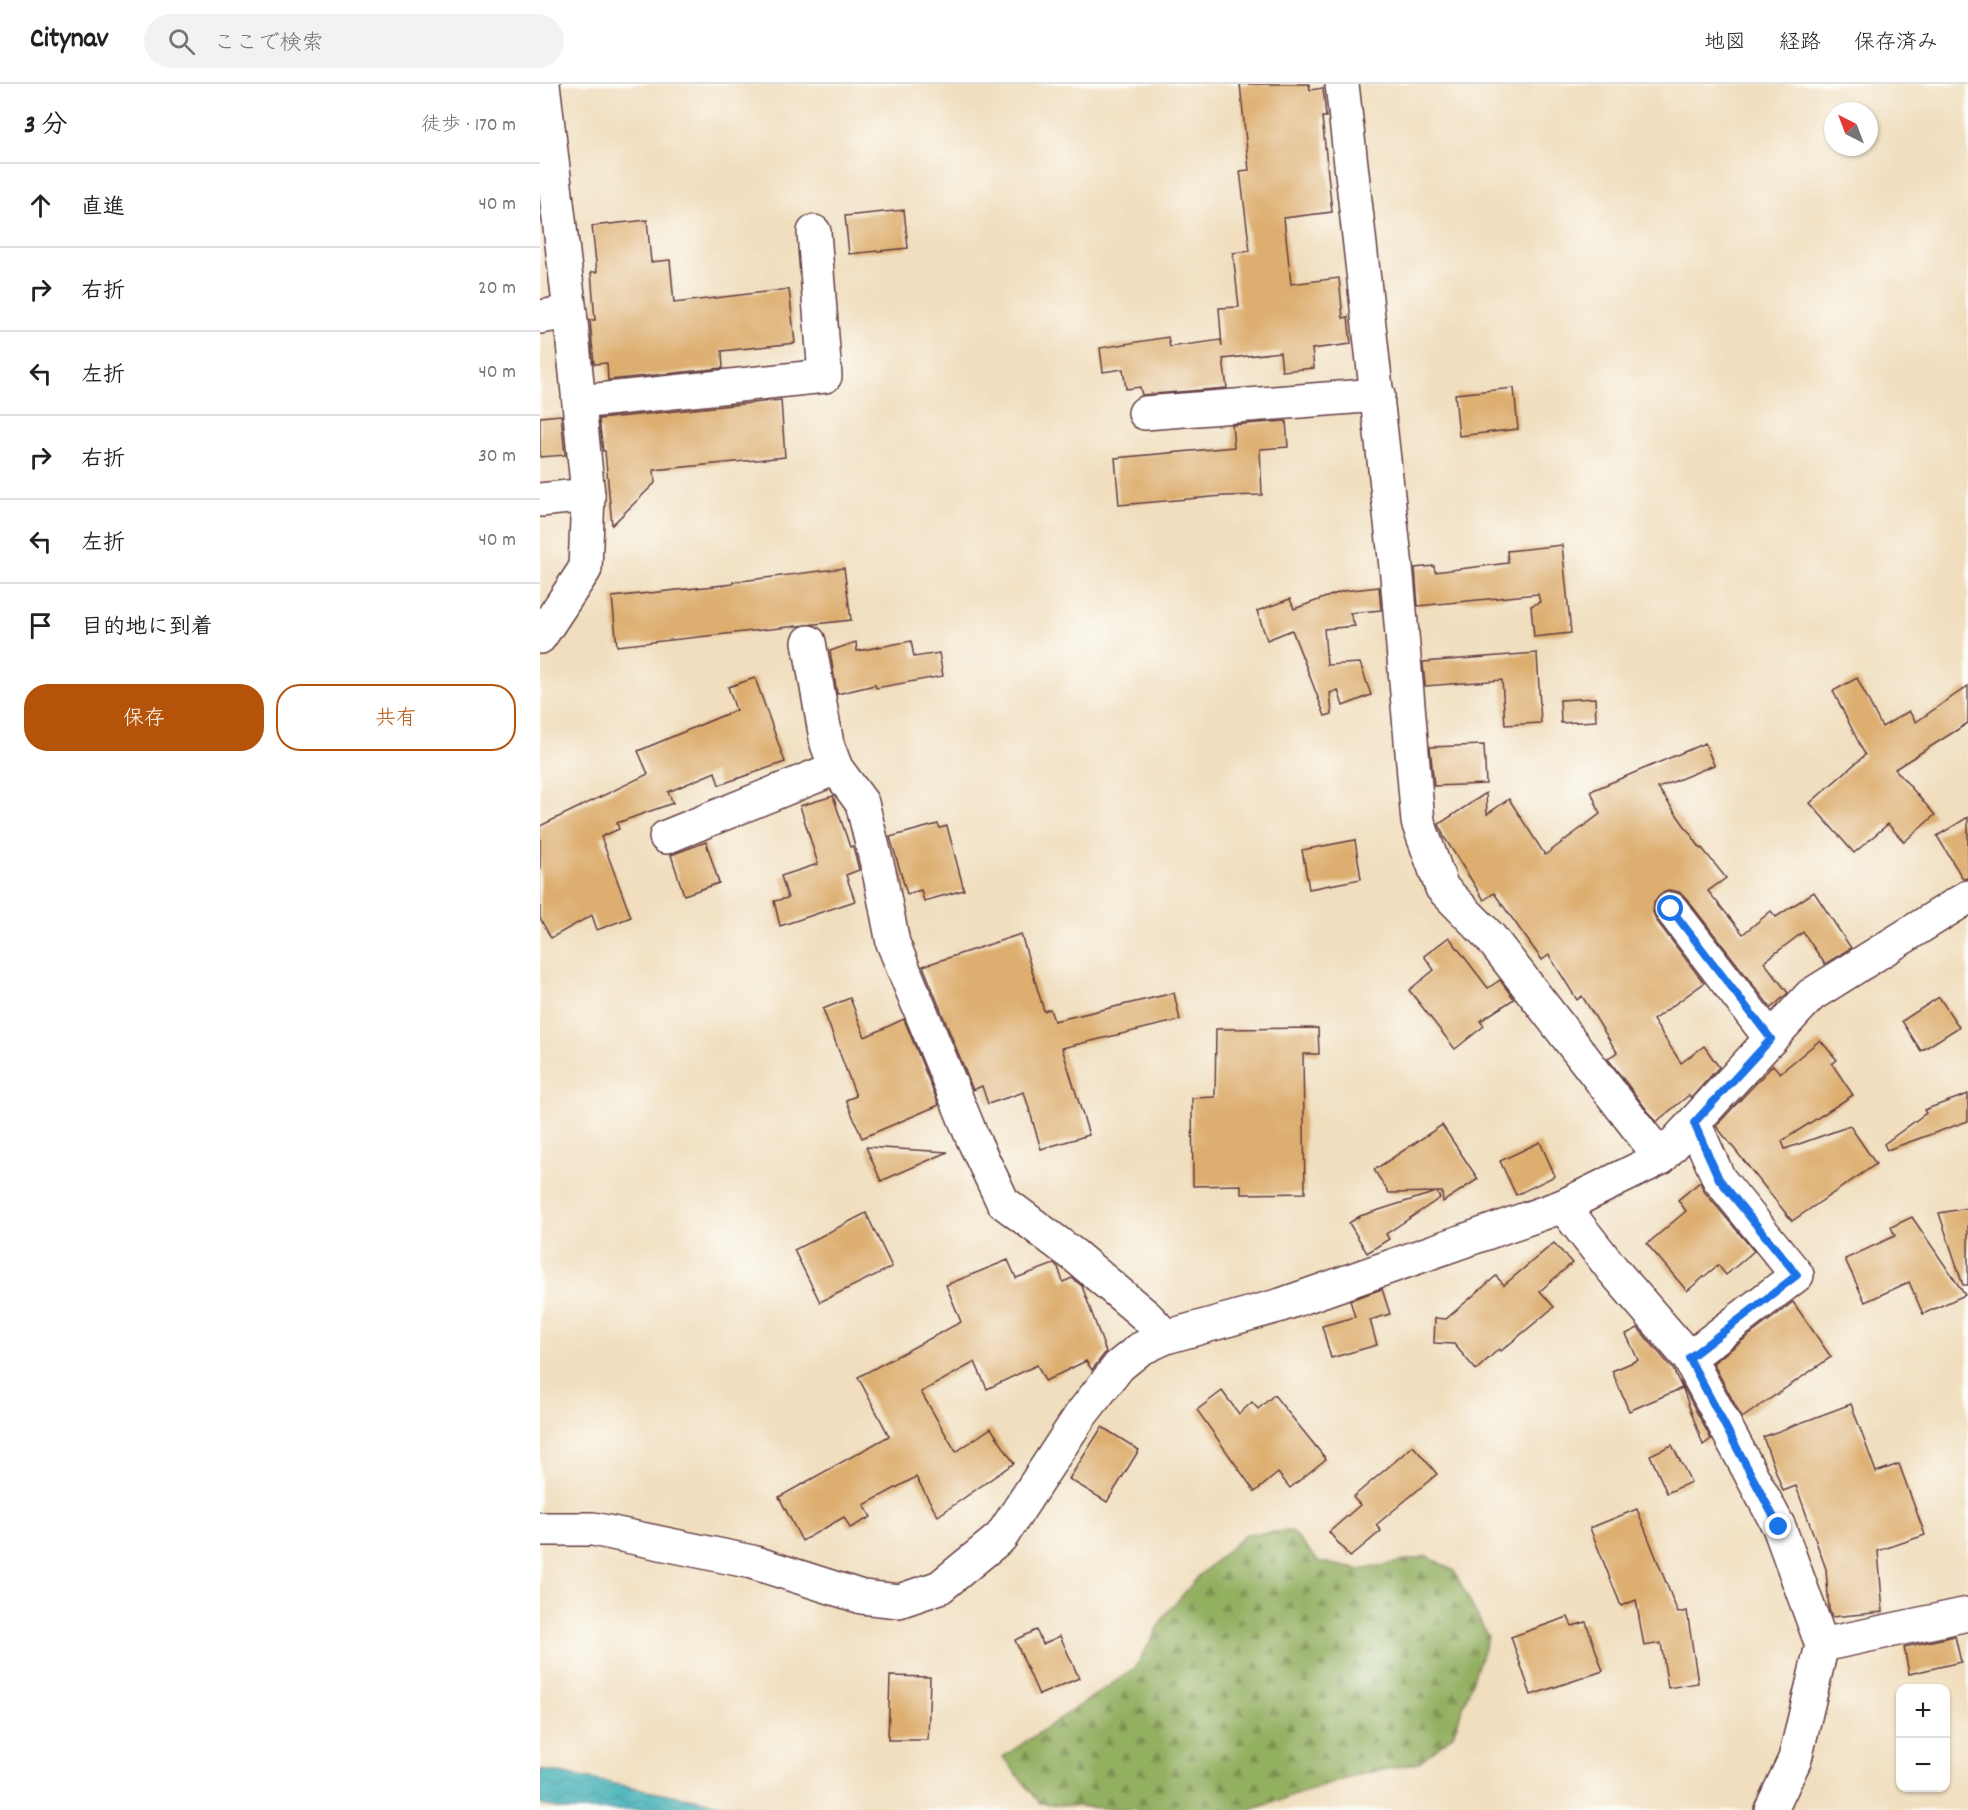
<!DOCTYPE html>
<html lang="ja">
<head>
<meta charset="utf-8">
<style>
  :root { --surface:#fff; --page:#f2f2f2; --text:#202124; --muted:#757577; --line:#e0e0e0; --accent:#b45309 }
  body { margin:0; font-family:Dekko,"Klee One",sans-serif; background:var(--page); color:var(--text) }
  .controls { position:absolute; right:18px; bottom:18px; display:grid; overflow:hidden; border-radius:12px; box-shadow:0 2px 4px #0004 }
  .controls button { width:54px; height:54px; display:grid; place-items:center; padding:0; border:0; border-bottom:2px solid var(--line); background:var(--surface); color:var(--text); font:30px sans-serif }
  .compass { position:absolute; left:1284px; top:18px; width:54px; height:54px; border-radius:50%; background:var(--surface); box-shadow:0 2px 4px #0004; rotate:318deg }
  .stop { position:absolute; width:18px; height:18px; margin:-14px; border:4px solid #1a73e8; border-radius:50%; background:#fff }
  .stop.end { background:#1a73e8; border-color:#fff; box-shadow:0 2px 6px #0008 }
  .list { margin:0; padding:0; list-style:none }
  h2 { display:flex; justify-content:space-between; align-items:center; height:78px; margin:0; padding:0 24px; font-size:26px }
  h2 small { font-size:20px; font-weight:400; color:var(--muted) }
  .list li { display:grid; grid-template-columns:39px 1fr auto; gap:18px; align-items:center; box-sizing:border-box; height:84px; padding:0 24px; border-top:2px solid var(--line) }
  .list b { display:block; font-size:22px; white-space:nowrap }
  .list em { font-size:20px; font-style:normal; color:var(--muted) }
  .actions { display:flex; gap:12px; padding:18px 24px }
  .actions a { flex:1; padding:14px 0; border:2px solid var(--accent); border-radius:24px; text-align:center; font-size:21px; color:var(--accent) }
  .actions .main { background:var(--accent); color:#fff }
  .icon { flex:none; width:33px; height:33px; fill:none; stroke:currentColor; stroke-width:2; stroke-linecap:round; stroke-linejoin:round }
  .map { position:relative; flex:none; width:1428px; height:1726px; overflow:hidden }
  header { display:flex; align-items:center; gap:36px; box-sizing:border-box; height:84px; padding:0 30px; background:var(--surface); border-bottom:2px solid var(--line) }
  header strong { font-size:28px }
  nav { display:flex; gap:33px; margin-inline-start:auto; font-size:21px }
  .search { width:420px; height:54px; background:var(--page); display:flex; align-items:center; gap:15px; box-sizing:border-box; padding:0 21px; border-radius:33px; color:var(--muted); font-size:22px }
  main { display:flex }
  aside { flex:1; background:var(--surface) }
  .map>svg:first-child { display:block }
</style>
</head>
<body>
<header>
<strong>Citynav</strong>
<div class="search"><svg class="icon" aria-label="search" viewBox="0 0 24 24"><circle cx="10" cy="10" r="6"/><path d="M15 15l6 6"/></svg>ここで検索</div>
<nav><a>地図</a><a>経路</a><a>保存済み</a></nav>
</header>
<main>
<aside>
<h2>3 分<small>徒歩 · 170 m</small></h2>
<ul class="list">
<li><svg class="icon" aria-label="ahead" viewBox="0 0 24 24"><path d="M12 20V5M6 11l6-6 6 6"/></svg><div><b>直進</b></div><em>40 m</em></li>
<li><svg class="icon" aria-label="right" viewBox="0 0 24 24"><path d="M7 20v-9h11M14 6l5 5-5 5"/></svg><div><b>右折</b></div><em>20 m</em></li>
<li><svg class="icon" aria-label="left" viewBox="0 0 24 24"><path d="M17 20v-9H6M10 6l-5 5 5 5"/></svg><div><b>左折</b></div><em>40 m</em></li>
<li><svg class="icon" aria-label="right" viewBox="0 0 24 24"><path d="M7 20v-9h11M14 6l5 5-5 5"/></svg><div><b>右折</b></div><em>30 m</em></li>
<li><svg class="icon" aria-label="left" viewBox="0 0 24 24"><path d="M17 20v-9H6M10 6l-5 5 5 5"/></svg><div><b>左折</b></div><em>40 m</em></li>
<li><svg class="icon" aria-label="arrive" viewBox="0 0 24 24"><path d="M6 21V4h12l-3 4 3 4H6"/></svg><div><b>目的地に到着</b></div></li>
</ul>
<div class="actions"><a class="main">保存</a><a>共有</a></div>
</aside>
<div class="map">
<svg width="1428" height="1726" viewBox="0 0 1428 1726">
  <defs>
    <pattern id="forest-firs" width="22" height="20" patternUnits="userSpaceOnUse" patternTransform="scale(1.5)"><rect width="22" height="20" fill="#93af61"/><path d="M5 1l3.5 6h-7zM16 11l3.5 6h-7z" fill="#7a8e50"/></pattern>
    <pattern id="water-waves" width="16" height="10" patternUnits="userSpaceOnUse" patternTransform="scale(1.5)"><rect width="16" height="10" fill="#3eafb6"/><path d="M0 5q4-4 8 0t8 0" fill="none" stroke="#368e94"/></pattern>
  </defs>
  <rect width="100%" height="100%" fill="#fdfcf7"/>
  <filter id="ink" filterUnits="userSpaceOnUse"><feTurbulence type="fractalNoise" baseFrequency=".0167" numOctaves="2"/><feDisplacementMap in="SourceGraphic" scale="12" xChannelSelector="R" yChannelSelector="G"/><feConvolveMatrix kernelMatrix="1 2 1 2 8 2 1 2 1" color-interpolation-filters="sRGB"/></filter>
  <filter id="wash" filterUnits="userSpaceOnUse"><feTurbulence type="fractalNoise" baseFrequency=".008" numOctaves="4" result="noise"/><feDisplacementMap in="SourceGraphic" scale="24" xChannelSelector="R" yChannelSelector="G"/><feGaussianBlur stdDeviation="1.35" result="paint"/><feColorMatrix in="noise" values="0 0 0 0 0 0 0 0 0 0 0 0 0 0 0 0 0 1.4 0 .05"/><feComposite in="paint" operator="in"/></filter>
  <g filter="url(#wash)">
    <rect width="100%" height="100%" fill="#f0debe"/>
    <!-- forest -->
    <polygon fill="url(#forest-firs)" stroke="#6e6746" stroke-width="1.5" points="751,1447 778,1477 820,1486 887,1472 914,1487 948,1553 913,1651 878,1679 821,1690 710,1726 582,1726 500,1719 463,1673 595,1584 626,1530 660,1491 706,1450"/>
    <!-- water -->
    <polygon fill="url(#water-waves)" stroke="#446770" stroke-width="1.5" points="0,1686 3,1686 211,1726 27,1726 0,1721"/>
    <g id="blocks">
      <!-- building -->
      <g fill="#ddae6f">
        <polygon points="700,0 769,0 770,6 783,4 786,33 782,33 792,128 744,134 751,200 799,194 803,234 808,233 811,260 772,265 774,284 742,287 740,268 683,275 687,304 602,311 600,303 586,305 583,285 563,288 560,264 628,253 630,263 681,256 682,263 679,224 699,223 693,169 710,167 700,87 709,86"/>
        <polygon points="364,126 368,164 309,170 305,132"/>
        <polygon points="107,136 111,178 130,176 134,219 249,205 255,259 182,267 183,284 68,296 67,279 54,280 50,236 55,236 51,188 57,188 52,142"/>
        <polygon points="974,304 978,345 919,352 915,310"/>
        <polygon points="241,316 245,373 114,386 115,399 72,441 65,367 63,367 59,335"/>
        <polygon points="21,331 25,371 0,373 0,333"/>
        <polygon points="746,337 748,363 720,365 722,411 683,412 579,421 575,374 694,363 692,341"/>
        <polygon points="1022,461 1031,549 994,553 991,522 1000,518 998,510 878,522 875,484 894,482 895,488 968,479 967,467"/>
        <polygon points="304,484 311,536 77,562 72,513 193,500 193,498"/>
        <polygon points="839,503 841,526 810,529 815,542 784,545 787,581 820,579 831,611 803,622 798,606 790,609 792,630 785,632 752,546 727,556 717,527 750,515 754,525 803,507"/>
        <polygon points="371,557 374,573 399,569 403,592 336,604 335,601 297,610 290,567 316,558 317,567"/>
        <polygon points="997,569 1001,639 965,641 962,596 885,602 883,578"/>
        <polygon points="215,594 245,678 179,701 175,688 128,708 133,719 77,739 79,745 61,753 91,833 57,846 52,831 11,854 0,834 0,742 108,690 98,667 196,626 188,603"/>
        <polygon points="1317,594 1342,643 1369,627 1376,638 1428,602 1428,639 1355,685 1395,731 1364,758 1348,740 1314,769 1270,719 1325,671 1293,607"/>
        <polygon points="1055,614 1056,637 1021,639 1020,616"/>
        <polygon points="1165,659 1174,681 1118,704 1161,765 1162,764 1186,794 1168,807 1203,850 1231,827 1236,833 1274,808 1311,864 1285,880 1263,848 1224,878 1248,909 1231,924 1146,814 1139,808 1129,806 1119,811 1114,818 1113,828 1116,836 1164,899 1113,936 1141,979 1164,962 1179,983 1151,1014 1149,1011 1116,1038 1068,975 1077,968 1042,912 1037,916 1009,871 1002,876 954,809 944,816 904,753 899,740 946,709 947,730 969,715 1005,771 1060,730 1051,707"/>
        <polygon points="944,661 946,700 894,702 890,663"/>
        <polygon points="293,712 310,763 313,762 319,786 306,791 315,817 240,842 234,817 248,814 241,792 278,780 260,722"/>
        <polygon points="1428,733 1428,794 1423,795 1397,752"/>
        <polygon points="398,740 400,744 407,742 424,806 384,817 381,806 367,810 350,753"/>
        <polygon points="815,756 821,795 769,805 762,766"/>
        <polygon points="166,758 179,799 144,811 131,771"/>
        <polygon points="481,850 504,927 510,925 514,937 634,909 640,936 522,964 549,1051 501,1065 484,1008 448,1020 442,1002 433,1006 383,882"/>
        <polygon points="909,853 948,904 960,896 974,915 940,937 944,942 915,965 869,906 894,886 884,872"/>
        <polygon points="1399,913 1419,943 1381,967 1362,937"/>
        <polygon points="310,914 325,953 364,935 399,1021 322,1054 306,1016 316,1012 283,925"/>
        <polygon points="778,944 779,970 763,970 765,1109 701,1110 701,1101 653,1102 652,1014 675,1013 676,945"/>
        <polygon points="1280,956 1297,976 1292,980 1313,1011 1242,1057 1245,1065 1310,1042 1336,1080 1252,1137 1176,1042 1233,981 1240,989"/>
        <polygon points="1428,1010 1428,1037 1347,1066 1344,1060 1386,1029 1384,1026"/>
        <polygon points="902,1041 938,1095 903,1118 902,1108 897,1108 900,1114 846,1150 849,1155 827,1169 809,1139 820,1132 896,1108 849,1109 834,1086"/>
        <polygon points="1000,1058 1015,1092 976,1111 960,1077"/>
        <polygon points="326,1063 408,1068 341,1097"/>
        <polygon points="1160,1098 1164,1107 1214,1167 1186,1191 1178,1181 1147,1207 1107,1160 1146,1127 1138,1116"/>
        <polygon points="1428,1124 1428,1201 1423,1201 1399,1129"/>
        <polygon points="326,1129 352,1183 280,1218 254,1166"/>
        <polygon points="1372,1133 1425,1211 1383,1230 1369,1198 1325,1218 1305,1175 1355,1152 1351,1143"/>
        <polygon points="1014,1159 1032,1179 1000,1207 1014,1223 961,1267 959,1265 936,1286 914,1260 894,1259 895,1234 906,1235 956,1192 964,1201"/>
        <polygon points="468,1176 476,1194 514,1180 518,1183 523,1198 532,1194 542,1202 566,1268 552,1286 546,1277 505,1297 497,1281 447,1305 435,1278 381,1308 416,1368 451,1344 474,1379 398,1432 376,1393 324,1421 331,1433 310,1444 304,1433 262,1457 239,1413 349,1352 318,1293 421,1238 406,1201"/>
        <polygon points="842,1205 850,1230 830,1236 837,1261 791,1274 782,1242 815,1233 810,1216"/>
        <polygon points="1253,1218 1291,1273 1202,1334 1173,1279"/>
        <polygon points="1098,1244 1133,1285 1142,1304 1089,1327 1072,1287 1098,1276 1086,1250"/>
        <polygon points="1140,1297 1171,1355 1163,1361"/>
        <polygon points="682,1307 699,1330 712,1318 718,1325 734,1311 786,1375 750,1404 738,1389 715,1408 657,1326"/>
        <polygon points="1311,1320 1336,1388 1359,1380 1385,1451 1338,1467 1343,1528 1292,1533 1289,1525 1286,1485 1256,1402 1243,1407 1223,1353"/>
        <polygon points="562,1343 599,1366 567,1418 529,1395"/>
        <polygon points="1132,1361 1151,1398 1127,1409 1110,1371"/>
        <polygon points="873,1362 897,1390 836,1441 841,1447 810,1473 789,1448 820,1421 813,1413"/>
        <polygon points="1097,1425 1138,1529 1147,1527 1158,1599 1128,1604 1121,1559 1104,1562 1096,1516 1081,1522 1050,1444"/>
        <polygon points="1028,1533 1032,1542 1046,1538 1063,1587 991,1611 971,1553"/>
        <polygon points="496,1546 503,1560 520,1552 539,1594 499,1611 475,1556"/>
        <polygon points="1415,1552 1421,1578 1369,1590 1364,1563"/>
        <polygon points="350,1592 390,1593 388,1656 348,1656"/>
      </g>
    </g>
  </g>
  <g filter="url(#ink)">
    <use href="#blocks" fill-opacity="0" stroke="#633c41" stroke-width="1.5"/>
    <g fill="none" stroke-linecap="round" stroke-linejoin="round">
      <defs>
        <g id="minor">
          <polyline points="802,0 857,492 878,738 902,804 950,853 1121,1074"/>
          <polyline points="0,233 30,228"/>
          <polyline points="39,318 285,292 274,148"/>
          <polyline points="605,329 838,311"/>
          <polyline points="0,416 48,411"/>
          <polyline points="0,553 45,485 48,411 30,228 3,0"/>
          <polyline points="269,558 287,660 296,684 322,719 340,792 353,859 432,1053 463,1118 535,1172 606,1232 626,1253"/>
          <polyline points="126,753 296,684"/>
          <polyline points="1131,825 1231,955"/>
          <polyline points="1023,1122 1073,1186 1149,1274 1239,1443 1282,1561 1255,1675 1231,1726"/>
          <polyline points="1149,1274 1257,1191 1179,1095 1154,1039"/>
          <polyline points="0,1445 53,1445 212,1478 322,1513 359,1517 400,1503 461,1453 540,1332 579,1282 600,1265 626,1253 741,1221 1023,1122 1121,1074 1271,911 1428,813"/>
          <polyline points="1282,1561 1428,1530"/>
        </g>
      </defs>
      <!-- minor casing -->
      <use href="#minor" stroke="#633c41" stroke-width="36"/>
      <!-- minor -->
      <use href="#minor" stroke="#fff" stroke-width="33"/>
    </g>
  </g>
  <g fill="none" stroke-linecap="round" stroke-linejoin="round" filter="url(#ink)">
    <!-- route -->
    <polyline stroke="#1a73e8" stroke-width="8" points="1131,825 1231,955 1154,1039 1179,1095 1257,1191 1149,1274 1239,1443"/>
  </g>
</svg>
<div class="controls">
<button>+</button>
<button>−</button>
</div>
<svg class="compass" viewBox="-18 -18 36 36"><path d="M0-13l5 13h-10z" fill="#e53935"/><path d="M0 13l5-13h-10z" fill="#757577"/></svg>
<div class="stop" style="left:1131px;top:825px"></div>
<div class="stop end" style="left:1239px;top:1443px"></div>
</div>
</main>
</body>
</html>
